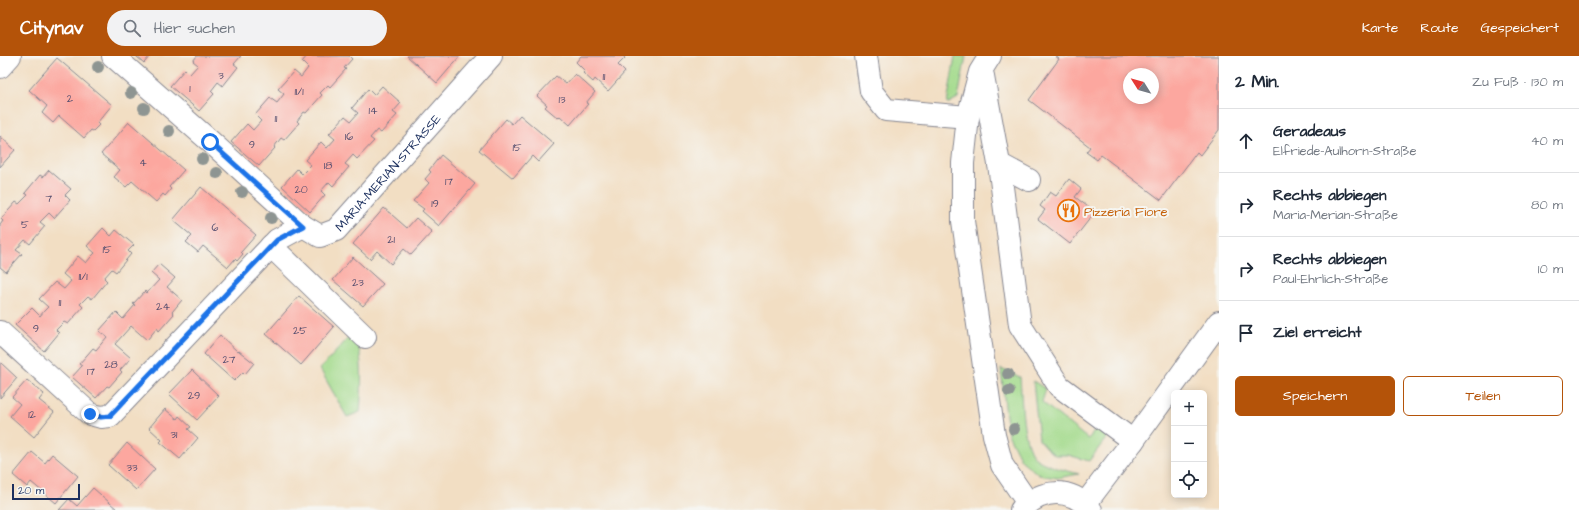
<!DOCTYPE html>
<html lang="de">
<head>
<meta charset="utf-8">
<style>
  :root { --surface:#fff; --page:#f2f2f3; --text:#1f2937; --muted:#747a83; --line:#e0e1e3; --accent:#b45309 }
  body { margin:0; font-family:"Architects Daughter",sans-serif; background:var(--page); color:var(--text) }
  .controls { position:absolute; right:12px; bottom:12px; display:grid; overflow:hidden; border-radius:6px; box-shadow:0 2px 10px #0003 }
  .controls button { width:36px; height:36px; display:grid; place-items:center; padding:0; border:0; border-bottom:1px solid var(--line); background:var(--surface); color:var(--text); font:20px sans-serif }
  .compass { position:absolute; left:1123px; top:12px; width:36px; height:36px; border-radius:50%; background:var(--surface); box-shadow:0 2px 10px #0003; rotate:307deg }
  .scale { position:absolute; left:12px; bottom:10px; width:68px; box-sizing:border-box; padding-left:4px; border:2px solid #1b2f5e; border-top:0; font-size:11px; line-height:14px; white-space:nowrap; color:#1b2f5e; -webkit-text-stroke:3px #f6f6f2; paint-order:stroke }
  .stop { position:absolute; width:12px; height:12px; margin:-9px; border:3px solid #1a73e8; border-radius:50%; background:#fff }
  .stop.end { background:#1a73e8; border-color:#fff; box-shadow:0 1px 4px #0008 }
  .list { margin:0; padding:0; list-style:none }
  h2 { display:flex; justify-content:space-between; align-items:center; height:52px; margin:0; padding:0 16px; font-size:17px }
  h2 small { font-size:13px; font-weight:400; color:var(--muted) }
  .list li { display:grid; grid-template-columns:26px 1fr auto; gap:12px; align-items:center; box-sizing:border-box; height:64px; padding:0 16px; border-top:1px solid var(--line) }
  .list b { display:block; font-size:15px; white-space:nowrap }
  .list p { margin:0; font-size:13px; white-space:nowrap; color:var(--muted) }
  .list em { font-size:13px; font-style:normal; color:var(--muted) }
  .actions { display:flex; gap:8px; padding:12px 16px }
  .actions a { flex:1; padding:9px 0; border:1px solid var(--accent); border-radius:6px; text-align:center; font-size:14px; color:var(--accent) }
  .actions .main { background:var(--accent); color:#fff }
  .icon { flex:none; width:22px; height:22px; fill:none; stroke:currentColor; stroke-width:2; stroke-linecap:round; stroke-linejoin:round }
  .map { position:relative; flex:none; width:1219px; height:454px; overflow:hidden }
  header { display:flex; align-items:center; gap:24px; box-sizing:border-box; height:56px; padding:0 20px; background:var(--accent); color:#fff }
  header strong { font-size:19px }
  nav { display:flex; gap:22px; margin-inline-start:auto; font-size:14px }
  .search { width:280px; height:36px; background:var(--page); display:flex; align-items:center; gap:10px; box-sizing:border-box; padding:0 14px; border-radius:22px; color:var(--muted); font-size:15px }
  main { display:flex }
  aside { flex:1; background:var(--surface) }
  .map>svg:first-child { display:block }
</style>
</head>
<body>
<header>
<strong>Citynav</strong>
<div class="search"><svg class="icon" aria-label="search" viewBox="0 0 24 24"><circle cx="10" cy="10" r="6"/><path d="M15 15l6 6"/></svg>Hier suchen</div>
<nav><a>Karte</a><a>Route</a><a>Gespeichert</a></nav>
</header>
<main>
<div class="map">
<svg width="1219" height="454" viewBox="0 0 1219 454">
  <rect width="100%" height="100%" fill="#f6f6f2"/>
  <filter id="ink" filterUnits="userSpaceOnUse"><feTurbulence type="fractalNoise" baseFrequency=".025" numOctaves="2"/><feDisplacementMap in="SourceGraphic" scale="8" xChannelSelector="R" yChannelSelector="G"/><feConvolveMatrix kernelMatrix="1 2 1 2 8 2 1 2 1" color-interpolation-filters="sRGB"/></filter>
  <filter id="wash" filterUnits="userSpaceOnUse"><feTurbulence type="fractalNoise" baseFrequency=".012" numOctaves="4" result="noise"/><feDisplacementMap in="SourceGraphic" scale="16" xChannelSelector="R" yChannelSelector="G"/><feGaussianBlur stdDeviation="0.9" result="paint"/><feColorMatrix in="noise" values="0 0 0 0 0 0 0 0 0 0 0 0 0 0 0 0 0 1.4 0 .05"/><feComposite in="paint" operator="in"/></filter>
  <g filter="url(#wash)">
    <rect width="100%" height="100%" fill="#f2dec3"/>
    <!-- green -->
    <g fill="#a3da8b" stroke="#5f8474">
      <polygon points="955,0 966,0 958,42 947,48"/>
      <path d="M352,278H356C363,304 362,329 360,356L347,361L320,313Z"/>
      <path d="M1001,313L1020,321C1022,340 1021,394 1038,404C1050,411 1065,414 1079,418L1057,422L1039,419L1021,404L1008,378Z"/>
      <polygon points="1033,325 1046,333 1042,346 1088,383 1098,371 1107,381 1089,405 1068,399 1055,399 1047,393 1039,384"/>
    </g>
    <g id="blocks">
      <!-- building -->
      <g fill="#fca79f" fill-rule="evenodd">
        <polygon points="136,0 150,0 144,7"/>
        <polygon points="197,0 241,0 234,8 238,11 223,30 218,26 211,35 214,38 199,55 170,30 185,13 190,18 198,9 193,5"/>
        <polygon points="307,0 349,0 352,3 344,12 346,13 330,31 328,29 320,37 322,39 306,57 304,56 297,65 299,67 284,84 281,82 274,91 275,92 259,110 231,86 247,68 253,74 261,65 255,59 270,42 277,47 284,38 278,33 294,15 301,21 308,12 302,6"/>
        <polygon points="407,0 460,0 437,27"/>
        <polygon points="581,0 623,0 625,2 618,9 625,16 608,35 595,23 593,26 583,17 585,15 576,6"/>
        <path d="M1055,0H1219V74L1200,99L1197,96L1161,144L1101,99L1097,104L1086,96L1090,91L1029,44L1059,3ZM1129,18H1153V42H1129Z"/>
        <polygon points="57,2 112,49 97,67 99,69 93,75 91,74 84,82 59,60 53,67 42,57 47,50 29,34"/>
        <polygon points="575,18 595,36 586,47 588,48 570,69 560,60 558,62 545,51 547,49 537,40 556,20 566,28"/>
        <polygon points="382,30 401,47 393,56 397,59 381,77 377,74 370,82 374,85 357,103 353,99 345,108 349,111 333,130 329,126 321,135 325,139 310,156 282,130 297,113 302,118 311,109 305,104 321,86 327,92 335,83 329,78 345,60 351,65 358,57 352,52 368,33 374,39"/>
        <polygon points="520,59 554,88 538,106 532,100 513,122 479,94 506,63 512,68"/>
        <polygon points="129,66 184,114 169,131 171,133 165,140 163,138 156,146 132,125 126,131 114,121 120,114 101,98"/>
        <polygon points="0,80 15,94 0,111"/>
        <polygon points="441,99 475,128 439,170 422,155 424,153 413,145 429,127 425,123 431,116 429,114"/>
        <polygon points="49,114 71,133 65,139 70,144 54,162 49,157 40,166 45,170 30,188 25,184 16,194 22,198 6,216 0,211 0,169 3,165 1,163 16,146 19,148 28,139 25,137 40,119 43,121"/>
        <polygon points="1069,123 1081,133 1075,141 1095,156 1070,188 1038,163 1045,154 1040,150 1050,136 1056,140"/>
        <polygon points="201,131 256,179 241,196 243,198 237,205 235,203 228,211 203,190 198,196 186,186 192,180 173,164"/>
        <polygon points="384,152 407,172 416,162 432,176 411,199 404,193 391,208 377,195 370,203 353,188"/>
        <polygon points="103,172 111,180 116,174 134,189 128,195 131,198 116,216 112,213 104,222 107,225 92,243 88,240 80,248 83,251 68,268 64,266 56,274 59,277 44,295 15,269 32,252 40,260 44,255 48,251 39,243 55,226 64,233 71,225 63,218 78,200 86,207 91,201 95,197 87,190"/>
        <polygon points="353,201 383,228 363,250 333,224"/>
        <polygon points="159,208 175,222 167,231 182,244 172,256 174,258 159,275 157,272 147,284 131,270 115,288 131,302 120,314 122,316 109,331 107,330 96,342 72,321 82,310 79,308 87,299 93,292 96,294 107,281 99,275 116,256 123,263 135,249 133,248 145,235 147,237 159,224 151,217"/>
        <polygon points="299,240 334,271 301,309 266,278"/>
        <polygon points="220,279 238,296 239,295 254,307 245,318 243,316 234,325 204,298"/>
        <polygon points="0,306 17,322 0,342"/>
        <polygon points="192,314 219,340 197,364 169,338"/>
        <polygon points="27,324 44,338 39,344 54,356 34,381 10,360 20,348 12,341"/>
        <polygon points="165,353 177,363 179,360 191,371 188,373 198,382 180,403 160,386 162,384 149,372"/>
        <polygon points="127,387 155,413 136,434 108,409"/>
        <polygon points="32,396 45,407 52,398 78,420 56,447 31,426 27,431 13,419"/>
        <polygon points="93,432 118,454 59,454 69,443 77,450"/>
      </g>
    </g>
  </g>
  <g filter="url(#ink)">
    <use href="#blocks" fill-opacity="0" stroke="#868690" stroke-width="1"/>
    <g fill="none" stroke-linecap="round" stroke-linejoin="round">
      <defs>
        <g id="minor">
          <path id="s1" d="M113,0L211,86L303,170L320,180L336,174L491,0"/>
          <polyline points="866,0 871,35 886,54 968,61"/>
          <polyline points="990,0 980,16 968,61 963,107 963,165 994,379 1002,409 1028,447"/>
          <polyline points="0,11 10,0"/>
          <polyline points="982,18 983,20 999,108 1020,269 1059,330 1133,385"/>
          <polyline points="999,108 1029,124"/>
          <polyline points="271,190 365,281"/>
          <polyline points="0,276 90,358 101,361 110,360 277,184 303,170"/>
          <polyline points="1085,448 1133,385 1219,266"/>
          <path d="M1021,454C1042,432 1070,431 1091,454"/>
        </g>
      </defs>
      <!-- minor casing -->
      <use href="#minor" stroke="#868690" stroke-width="24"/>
      <!-- minor -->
      <use href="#minor" stroke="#fff" stroke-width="22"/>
    </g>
    <!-- trees -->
    <g fill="#8e9592">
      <circle cx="98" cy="11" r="6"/>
      <circle cx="131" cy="37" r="6"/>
      <circle cx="144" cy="52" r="6"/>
      <circle cx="169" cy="75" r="6"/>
      <circle cx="202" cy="103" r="6"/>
      <circle cx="217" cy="117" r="6"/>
      <circle cx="242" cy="136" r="6"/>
      <circle cx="271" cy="162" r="6"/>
      <circle cx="1008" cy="318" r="6"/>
      <circle cx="1009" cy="335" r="6"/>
      <circle cx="1014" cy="373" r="6"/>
    </g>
  </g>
  <g fill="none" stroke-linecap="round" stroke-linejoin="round" filter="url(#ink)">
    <!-- route -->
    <polyline stroke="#1a73e8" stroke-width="5" points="90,358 101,361 110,360 277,184 303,170 210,86"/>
  </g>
  <!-- icons -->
  <defs>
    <symbol id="restaurant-ring" viewBox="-11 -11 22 22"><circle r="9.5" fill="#f6f6f2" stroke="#e8710a" stroke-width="1.5"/><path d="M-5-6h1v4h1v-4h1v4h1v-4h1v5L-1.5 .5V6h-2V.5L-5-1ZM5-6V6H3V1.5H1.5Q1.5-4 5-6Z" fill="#e8710a"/></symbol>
  </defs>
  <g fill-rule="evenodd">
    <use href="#restaurant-ring" x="1056" y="142" width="25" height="25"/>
  </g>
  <g text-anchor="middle" stroke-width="4" stroke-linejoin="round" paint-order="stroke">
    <!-- number labels -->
    <g font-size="11" fill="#534d6e">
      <text x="221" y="23">3</text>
      <text x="604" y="24">11</text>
      <text x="190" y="36">1</text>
      <text x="299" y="39">11/1</text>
      <text x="70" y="46">2</text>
      <text x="562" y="47">13</text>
      <text x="373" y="58">14</text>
      <text x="276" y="66">11</text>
      <text x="349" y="84">16</text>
      <text x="252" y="92">9</text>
      <text x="517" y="95">15</text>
      <text x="143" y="110">4</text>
      <text x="328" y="113">18</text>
      <text x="449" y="129">17</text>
      <text x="301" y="137">20</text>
      <text x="49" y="146">7</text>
      <text x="435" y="151">19</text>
      <text x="25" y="172">5</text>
      <text x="215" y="175">6</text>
      <text x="391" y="187">21</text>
      <text x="107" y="197">15</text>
      <text x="83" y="224">11/1</text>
      <text x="358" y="230">23</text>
      <text x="60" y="250">11</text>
      <text x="163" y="254">24</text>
      <text x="36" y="276">9</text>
      <text x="300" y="278">25</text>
      <text x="229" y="307">27</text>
      <text x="111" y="312">28</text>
      <text x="91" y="319">17</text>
      <text x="194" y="343">29</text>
      <text x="32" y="362">12</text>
      <text x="174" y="382">31</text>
      <text x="132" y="415">33</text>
    </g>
    <!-- street labels -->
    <g font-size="13" fill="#1b2f5e" stroke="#f6f6f2">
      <text dy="5" stroke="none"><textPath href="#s1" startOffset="369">MARIA-MERIAN-STRASSE</textPath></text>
    </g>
    <!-- food labels -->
    <g font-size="13" fill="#c56008" stroke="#f6f6f2" text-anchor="start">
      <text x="1084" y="160">Pizzeria Fiore</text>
    </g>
  </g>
</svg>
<div class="controls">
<button>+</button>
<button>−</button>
<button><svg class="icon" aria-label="locate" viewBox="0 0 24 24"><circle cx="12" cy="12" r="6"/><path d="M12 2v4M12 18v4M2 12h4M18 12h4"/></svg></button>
</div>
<svg class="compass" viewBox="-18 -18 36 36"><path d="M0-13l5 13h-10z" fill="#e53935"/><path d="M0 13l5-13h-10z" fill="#747a83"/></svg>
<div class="scale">20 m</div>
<div class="stop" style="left:210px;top:86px"></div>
<div class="stop end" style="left:90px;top:358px"></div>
</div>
<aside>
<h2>2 Min.<small>Zu Fuß · 130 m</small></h2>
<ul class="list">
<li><svg class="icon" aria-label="ahead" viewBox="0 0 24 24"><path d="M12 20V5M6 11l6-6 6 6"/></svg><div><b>Geradeaus</b><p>Elfriede-Aulhorn-Straße</p></div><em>40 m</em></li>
<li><svg class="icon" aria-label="right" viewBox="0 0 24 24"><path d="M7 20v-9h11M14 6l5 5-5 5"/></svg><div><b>Rechts abbiegen</b><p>Maria-Merian-Straße</p></div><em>80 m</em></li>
<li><svg class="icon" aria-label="right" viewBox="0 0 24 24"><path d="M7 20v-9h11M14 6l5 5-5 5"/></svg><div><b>Rechts abbiegen</b><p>Paul-Ehrlich-Straße</p></div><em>10 m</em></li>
<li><svg class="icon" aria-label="arrive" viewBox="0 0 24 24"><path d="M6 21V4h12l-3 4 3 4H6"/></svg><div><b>Ziel erreicht</b></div></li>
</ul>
<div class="actions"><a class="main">Speichern</a><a>Teilen</a></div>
</aside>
</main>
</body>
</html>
